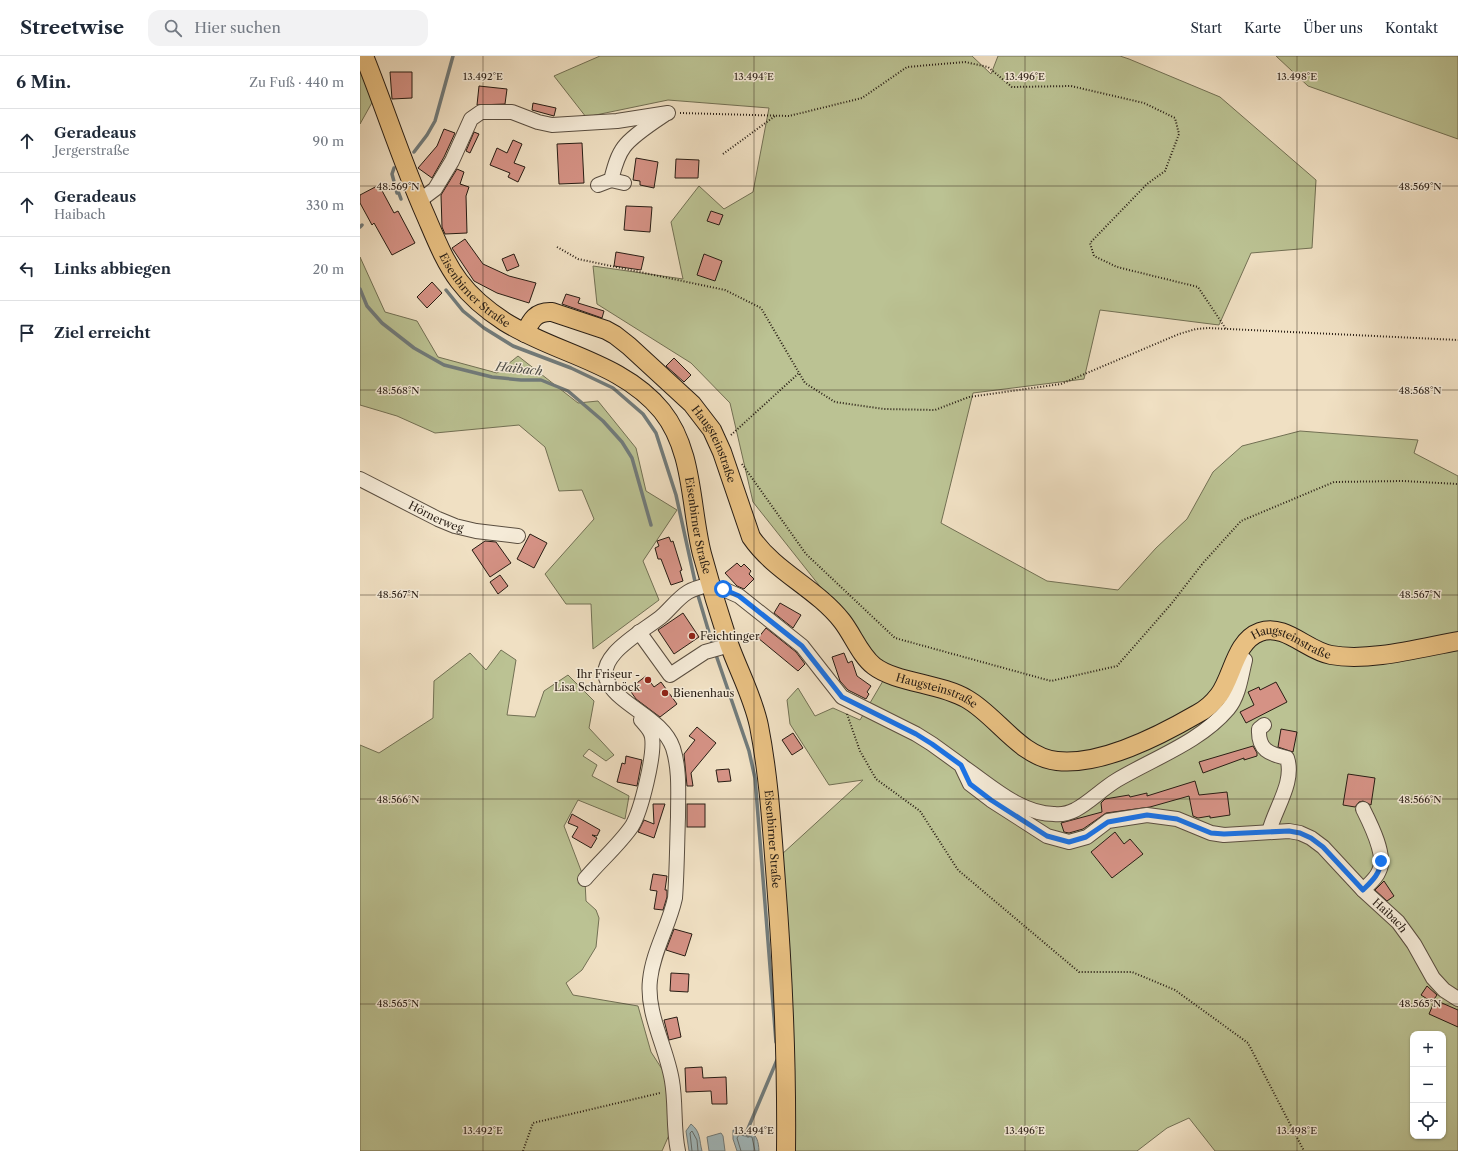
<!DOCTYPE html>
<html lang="de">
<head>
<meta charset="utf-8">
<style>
  :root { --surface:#fff; --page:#f2f2f3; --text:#1f2937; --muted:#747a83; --line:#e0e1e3 }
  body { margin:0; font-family:"Libre Caslon Text",serif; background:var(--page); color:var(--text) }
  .controls { position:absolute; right:12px; bottom:12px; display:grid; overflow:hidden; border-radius:8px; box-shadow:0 1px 3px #0004 }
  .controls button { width:36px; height:36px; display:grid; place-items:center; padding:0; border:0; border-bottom:1px solid var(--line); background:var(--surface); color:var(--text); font:20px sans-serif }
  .stop { position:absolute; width:12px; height:12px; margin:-9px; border:3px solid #1a73e8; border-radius:50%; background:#fff }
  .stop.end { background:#1a73e8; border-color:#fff; box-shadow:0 1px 4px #0008 }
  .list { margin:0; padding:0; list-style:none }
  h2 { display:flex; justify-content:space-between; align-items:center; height:52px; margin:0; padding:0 16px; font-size:17px }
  h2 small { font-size:13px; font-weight:400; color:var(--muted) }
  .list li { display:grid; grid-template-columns:26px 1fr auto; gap:12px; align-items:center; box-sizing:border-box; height:64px; padding:0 16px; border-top:1px solid var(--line) }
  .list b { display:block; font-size:15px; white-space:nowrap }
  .list p { margin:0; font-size:13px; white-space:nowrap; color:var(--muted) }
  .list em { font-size:13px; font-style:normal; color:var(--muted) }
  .icon { flex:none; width:22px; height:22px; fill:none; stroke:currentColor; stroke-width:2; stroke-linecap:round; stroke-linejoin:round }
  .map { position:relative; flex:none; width:1098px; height:1095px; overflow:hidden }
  header { display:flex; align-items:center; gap:24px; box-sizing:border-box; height:56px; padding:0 20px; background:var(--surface); border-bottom:1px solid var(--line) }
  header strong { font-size:19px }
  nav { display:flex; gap:22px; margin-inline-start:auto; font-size:14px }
  .search { width:280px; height:36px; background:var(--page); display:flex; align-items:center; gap:10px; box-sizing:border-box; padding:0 14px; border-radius:12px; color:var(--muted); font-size:15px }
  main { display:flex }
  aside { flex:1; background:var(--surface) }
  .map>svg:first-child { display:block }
</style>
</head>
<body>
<header>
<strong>Streetwise</strong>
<div class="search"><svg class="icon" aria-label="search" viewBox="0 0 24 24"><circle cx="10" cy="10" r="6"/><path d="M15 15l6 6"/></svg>Hier suchen</div>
<nav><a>Start</a><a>Karte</a><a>Über uns</a><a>Kontakt</a></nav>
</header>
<main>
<aside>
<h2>6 Min.<small>Zu Fuß · 440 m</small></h2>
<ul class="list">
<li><svg class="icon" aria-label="ahead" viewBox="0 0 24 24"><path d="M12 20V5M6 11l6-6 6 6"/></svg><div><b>Geradeaus</b><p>Jergerstraße</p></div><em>90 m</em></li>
<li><svg class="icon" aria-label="ahead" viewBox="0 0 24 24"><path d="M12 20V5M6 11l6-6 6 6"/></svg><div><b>Geradeaus</b><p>Haibach</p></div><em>330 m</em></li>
<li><svg class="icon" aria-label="left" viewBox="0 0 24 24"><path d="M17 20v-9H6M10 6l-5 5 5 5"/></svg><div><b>Links abbiegen</b></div><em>20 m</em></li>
<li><svg class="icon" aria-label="arrive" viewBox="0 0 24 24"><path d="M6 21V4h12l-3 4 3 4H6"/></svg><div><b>Ziel erreicht</b></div></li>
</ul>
</aside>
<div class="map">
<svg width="1098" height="1095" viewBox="0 0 1098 1095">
  <rect width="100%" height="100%" fill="#f0e0c3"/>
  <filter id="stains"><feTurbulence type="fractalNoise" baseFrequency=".005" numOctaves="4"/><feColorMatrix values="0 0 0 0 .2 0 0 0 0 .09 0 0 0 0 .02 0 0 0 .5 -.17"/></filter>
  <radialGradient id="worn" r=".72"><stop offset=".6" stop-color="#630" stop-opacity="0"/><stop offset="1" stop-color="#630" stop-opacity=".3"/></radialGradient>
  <!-- green -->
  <g fill="#bbc293" stroke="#727054" fill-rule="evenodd">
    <path d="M240,0H612L631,18L638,0H760L769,3L860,41L956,124L952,192L891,197L859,269L740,254L724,323L613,337L581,467L687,525L758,534L796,492L827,463L853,416L882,390L940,375L1058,384L1054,397L1098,420V1095H855L829,1062L807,1072L777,1095H430L421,799L503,724L469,729L430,668L427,644L438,632L455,660L473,652L500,664L530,613L512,596L393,446L370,347L331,307L237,248L233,210L323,223L311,166L339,130L364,153L393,136L409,52L308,44L226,61L194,20ZM1053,978H1083V1080H1053Z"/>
    <polygon points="916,0 1098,0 1098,83 948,30"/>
    <polygon points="0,6 14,43 0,68"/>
    <polygon points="0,201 25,256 57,265 78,301 137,317 158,300 218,347 238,345 276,392 286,435 317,454 283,505 299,544 233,593 231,548 206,548 185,518 234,463 222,434 199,435 185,391 159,369 75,377 37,360 0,349"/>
    <polygon points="141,594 156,604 147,659 175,661 184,635 208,619 234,645 229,672 254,699 246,705 229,693 223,700 237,709 232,720 269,740 265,763 218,744 204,770 225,825 226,845 236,854 239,862 236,891 222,914 206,927 213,939 278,950 291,996 311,1027 313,1070 302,1095 0,1095 0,689 19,697 73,662 74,625 110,597 126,614"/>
  </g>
  <!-- water -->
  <g fill="#a1babf" stroke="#717b7b">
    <path d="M331,1068C341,1076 339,1084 342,1095H329L326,1075Z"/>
    <path d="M373,1074C390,1076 398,1074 399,1095H377L373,1083Z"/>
    <polygon points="361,1077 363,1080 365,1095 349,1095 347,1081"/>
  </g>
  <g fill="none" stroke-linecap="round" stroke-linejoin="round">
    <!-- shore -->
    <g stroke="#646c6a" stroke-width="1">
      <polyline points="332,1095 330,1077 332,1075 337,1084 338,1095"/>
      <polyline points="381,1095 377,1082 379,1079 392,1081 395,1095"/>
    </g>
    <!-- stream -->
    <g stroke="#717b7b" stroke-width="3.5">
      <polyline points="54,96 67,79 75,65 93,0"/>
      <polyline points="34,112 32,118 37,137"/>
      <polyline points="38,135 41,143"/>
      <polyline points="0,171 2,169"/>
      <polyline points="0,233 7,250 22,267 54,292 84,309 132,321 161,324 181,324 208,335 243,365 262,386 272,402 291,469"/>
      <polyline points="86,234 103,255 124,272 153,290 211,312 253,332 283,358 296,377 316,439 336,530"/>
      <polyline points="337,536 353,590"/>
      <polyline points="355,596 389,695 395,722 416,986"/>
      <polyline points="388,1080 387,1075 417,1004"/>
    </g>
  </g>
  <!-- building -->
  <g fill="#d59285" stroke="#281d14">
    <polygon points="30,16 52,16 52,42 32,43"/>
    <polygon points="119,30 147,33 145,48 117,49"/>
    <polygon points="173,47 196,52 194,60 172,54"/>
    <polygon points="84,73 95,77 84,101 72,122 58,112 77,90"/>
    <polygon points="114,76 119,78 110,97 106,95"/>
    <polygon points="153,84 162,88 154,107 165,111 158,126 148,121 150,117 130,109 137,92 147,97"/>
    <polygon points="222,87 224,127 199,128 197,88"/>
    <polygon points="276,102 298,106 294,132 280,129 280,125 273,124"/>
    <polygon points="316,103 339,104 338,122 315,122"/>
    <polygon points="97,113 104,116 100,128 109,131 106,140 107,177 85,178 82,171 81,139"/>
    <polygon points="19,129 34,157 38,155 55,187 32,199 14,167 12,169 0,147 0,139"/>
    <polygon points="266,150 292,151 290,176 264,174"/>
    <polygon points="351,155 363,159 359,169 347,165"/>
    <polygon points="105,183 123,208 149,220 176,227 169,247 137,237 114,225 92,192"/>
    <polygon points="256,196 284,201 281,214 254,210"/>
    <polygon points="154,198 159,210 147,215 142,203"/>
    <polygon points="344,198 362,205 355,225 337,219"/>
    <polygon points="72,226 82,237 67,252 57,241"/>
    <polygon points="206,238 220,242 218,247 244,255 242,262 202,248"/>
    <polygon points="314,302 331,319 324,326 306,310"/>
    <polygon points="170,478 187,487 174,512 157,503"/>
    <polygon points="309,481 311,486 313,485 322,514 320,515 323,525 311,529 301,503 298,503 295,492 299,490 297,485"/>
    <polygon points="125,485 136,486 151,507 130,521 112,494"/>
    <polygon points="377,507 381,511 384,508 391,515 389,518 394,523 384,533 377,530 365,517"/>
    <polygon points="140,519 148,530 138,538 130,526"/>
    <polygon points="420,547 441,559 433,572 414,557"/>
    <polygon points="323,557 339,581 314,598 298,574"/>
    <polygon points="406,572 436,596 445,608 438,615 398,582"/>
    <polygon points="484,597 488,607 492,605 497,620 511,630 507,636 509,638 506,643 488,634 480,625 472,601"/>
    <polygon points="286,620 294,631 301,626 317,648 300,661 276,643 269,633"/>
    <polygon points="916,626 927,646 886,667 880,656 894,649 888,636 899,631 900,634"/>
    <polygon points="337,671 356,687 331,717 333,730 327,730 324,698 335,684 329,680"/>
    <polygon points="921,673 937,676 933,696 918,691"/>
    <polygon points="433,677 443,692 432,699 422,684"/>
    <polygon points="893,690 897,697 897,700 884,704 884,702 843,717 839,706"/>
    <polygon points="266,700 282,704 277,730 257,726 262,707 265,708"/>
    <polygon points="369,713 371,725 358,726 356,714"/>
    <polygon points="988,718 1015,722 1011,749 1003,745 999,746 995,751 983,749"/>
    <polygon points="835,725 839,739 867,736 870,759 850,762 850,760 838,762 833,760 829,740 790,751 746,757 723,773 709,777 704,776 701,767 742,756 741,747 745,743 769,739 770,741 787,737 787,740"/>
    <polygon points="293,748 305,748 294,782 278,776 284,764 294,768"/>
    <rect x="327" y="748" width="18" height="23"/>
    <polygon points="212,758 240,774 237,780 232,779 237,782 231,792 212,781 218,771 208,767"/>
    <polygon points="755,776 764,788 770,783 783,798 752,822 731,796"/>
    <polygon points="293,818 307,820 305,834 307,834 307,841 303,854 294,853 297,835 290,834"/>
    <polygon points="1024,825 1034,840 1027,845 1015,834"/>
    <polygon points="314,873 332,878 325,900 306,894"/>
    <polygon points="311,917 329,918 328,936 310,935"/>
    <polygon points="1067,930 1077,939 1072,946 1061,939"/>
    <polygon points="1075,944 1098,954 1098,971 1069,958"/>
    <polygon points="317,961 321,981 309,984 304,964"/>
    <polygon points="342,1011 343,1022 366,1021 367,1048 352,1048 351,1035 326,1036 325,1012"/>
  </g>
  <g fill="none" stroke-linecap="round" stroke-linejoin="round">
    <defs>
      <g id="minor">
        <polyline points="251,124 264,127"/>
        <path d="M238,129L251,124C254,113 257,100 264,91C272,80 292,67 304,59"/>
        <polyline points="59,145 75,133 92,105 111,63 121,56 152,56 178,66 192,69 257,65 308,57"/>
        <path id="s1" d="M0,423L78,463L95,470L116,475L158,480"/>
        <path id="s2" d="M353,535L363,533L379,540L442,590L482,641L556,678L572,688L601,709L610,728L631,744L687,780L709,786L727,781L748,765L787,759L817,763L851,777L864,779L929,775L940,777L951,782L963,791L1003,834L1038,866L1054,888L1073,922L1084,934L1098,943"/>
        <polyline points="279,576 310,619 345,596 370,589"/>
        <path d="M904,669L899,673C898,694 909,698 927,702C935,726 915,752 909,776"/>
        <path d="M602,710C629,728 660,758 694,758C701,759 709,757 715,754C730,746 742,733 757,724C794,702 840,686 868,653C879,640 881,620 885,604L877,601"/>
        <path d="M225,823C240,805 259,789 272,770C281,755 295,699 292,681C291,674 285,669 281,664"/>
        <path d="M1003,834C1009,828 1016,823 1019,815C1027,800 1010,767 1003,753"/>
        <path d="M318,1095C313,1072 316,1048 312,1025C307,992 286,958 290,924C293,895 309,870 315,842C317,815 317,788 318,761C318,738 320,714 313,692C303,663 263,651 249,628C231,601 286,574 302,560C311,552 318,542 328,536C335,532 344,530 351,528"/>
      </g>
      <g id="major">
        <path id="s3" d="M4,0C25,52 42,106 65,158C75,181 84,205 99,225C111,241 128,255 145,266C196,298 262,306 302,355C334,395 330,451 342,498C350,528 359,558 369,588C379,616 393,641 399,670C409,721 412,774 416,826C423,916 427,1005 426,1095"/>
        <path id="s4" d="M165,277C171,264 176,255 192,256L246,274L255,279L269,290L332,348L352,374L362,396L391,481C415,516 456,532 482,565C493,579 500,599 514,610C536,627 580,627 607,643C637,660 660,701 697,705C741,710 799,680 837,658C845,654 853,647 859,639C873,620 875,585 900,576C925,567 947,595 971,599C1009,606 1060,592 1098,585"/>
      </g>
    </defs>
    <!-- minor casing -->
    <use href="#minor" stroke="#5a4e40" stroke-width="16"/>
    <!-- major casing -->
    <use href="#major" stroke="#281d14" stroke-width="20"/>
    <!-- path -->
    <g stroke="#281d14" stroke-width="2" stroke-dasharray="1 2" stroke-linecap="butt">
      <polyline points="320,57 429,60 502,42 547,11 605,6 628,11 652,31 711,30 784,47 815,62 819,78 805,115 787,128 730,187 734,200 757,211 838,231 866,273"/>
      <polyline points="363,98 415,60"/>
      <polyline points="197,191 218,203 365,234 401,252 445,327 475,346 524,353 575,354 609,341 701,328 819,278 836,273 848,272 1098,284"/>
      <polyline points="371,379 439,317"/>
      <polyline points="382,408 446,498 535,582 691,625 757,610 812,547 843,507 881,465 974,426 1043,425 1098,428"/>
      <polyline points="487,658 500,695 516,723 560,755 598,814 719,916 772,916 815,934 888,987 944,1095"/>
      <polyline points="163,1095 173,1067 300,1037"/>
    </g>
    <!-- minor -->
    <use href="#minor" stroke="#f5ebd8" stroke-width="14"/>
    <!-- major -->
    <use href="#major" stroke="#e8c082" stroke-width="18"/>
  </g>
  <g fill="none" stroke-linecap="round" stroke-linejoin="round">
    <!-- route -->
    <path stroke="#1a73e8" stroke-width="5" d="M363,533L379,540L442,590L482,641L556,678L572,688L601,709L610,728L631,744L687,780L709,786L726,781L748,766L787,759L817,763L851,777L864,778L929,775L940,777L951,782L963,791L1003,834C1012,825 1020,818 1021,805"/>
  </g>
  <!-- ticks -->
  <path fill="none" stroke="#281d14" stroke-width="1" stroke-opacity="0.45" d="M123,0V1095M394,0V1095M665,0V1095M937,0V1095M0,130H1098M0,334H1098M0,539H1098M0,743H1098M0,948H1098"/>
  <!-- markers -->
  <g fill="#8f2418" stroke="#f5ebd8" stroke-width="1.5">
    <circle cx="332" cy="580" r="4"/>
    <circle cx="288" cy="624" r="4"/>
    <circle cx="305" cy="637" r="4"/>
  </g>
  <g text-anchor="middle" stroke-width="3" stroke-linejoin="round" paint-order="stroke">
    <!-- street labels -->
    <g font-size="11" fill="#281d14" stroke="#f5ebd8">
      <text dy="4" stroke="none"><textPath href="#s3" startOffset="262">Eisenbirner Straße</textPath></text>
      <text dy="4" stroke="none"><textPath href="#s4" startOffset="254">Haugsteinstraße</textPath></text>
      <text dy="4" stroke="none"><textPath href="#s1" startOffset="85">Hörnerweg</textPath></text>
      <text dy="4" stroke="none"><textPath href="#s3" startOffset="610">Eisenbirner Straße</textPath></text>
      <text dy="4" stroke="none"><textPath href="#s4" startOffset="1034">Haugsteinstraße</textPath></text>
      <text dy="4" stroke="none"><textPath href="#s4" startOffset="602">Haugsteinstraße</textPath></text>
      <text dy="4" stroke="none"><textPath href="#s3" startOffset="934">Eisenbirner Straße</textPath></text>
      <text dy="4" stroke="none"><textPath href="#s2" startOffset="811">Haibach</textPath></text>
    </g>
    <!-- poi labels -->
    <g font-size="11" fill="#281d14" stroke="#f5ebd8" text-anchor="start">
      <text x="340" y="584">Feichtinger</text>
      <text x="280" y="622" text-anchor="end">Ihr Friseur -<tspan x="280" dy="13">Lisa Scharnböck</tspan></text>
      <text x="313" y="641">Bienenhaus</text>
    </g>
    <!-- water labels -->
    <g font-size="12" font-style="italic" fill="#4c4c47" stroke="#f5ebd8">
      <text transform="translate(159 313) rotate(6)" y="4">Haibach</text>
    </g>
  </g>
  <g font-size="10" text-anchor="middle" fill="#281d14" stroke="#f5ebd8" stroke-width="3" stroke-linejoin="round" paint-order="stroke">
    <text x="123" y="24">13.492°E</text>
    <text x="394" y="24">13.494°E</text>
    <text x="665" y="24">13.496°E</text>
    <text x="937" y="24">13.498°E</text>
    <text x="38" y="134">48.569°N</text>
    <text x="1060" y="134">48.569°N</text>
    <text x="38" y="338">48.568°N</text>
    <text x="1060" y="338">48.568°N</text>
    <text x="38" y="542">48.567°N</text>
    <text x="1060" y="542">48.567°N</text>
    <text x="38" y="747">48.566°N</text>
    <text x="1060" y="747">48.566°N</text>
    <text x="38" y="951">48.565°N</text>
    <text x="1060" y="951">48.565°N</text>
    <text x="123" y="1078">13.492°E</text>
    <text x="394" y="1078">13.494°E</text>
    <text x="665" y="1078">13.496°E</text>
    <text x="937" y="1078">13.498°E</text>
  </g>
  <rect width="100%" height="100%" filter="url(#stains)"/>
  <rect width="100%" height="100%" fill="url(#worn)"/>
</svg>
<div class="controls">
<button>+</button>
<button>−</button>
<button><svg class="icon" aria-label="locate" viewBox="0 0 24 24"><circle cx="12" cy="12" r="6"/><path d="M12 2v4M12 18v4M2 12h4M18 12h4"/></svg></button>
</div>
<div class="stop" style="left:363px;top:533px"></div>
<div class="stop end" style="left:1021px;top:805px"></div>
</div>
</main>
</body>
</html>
